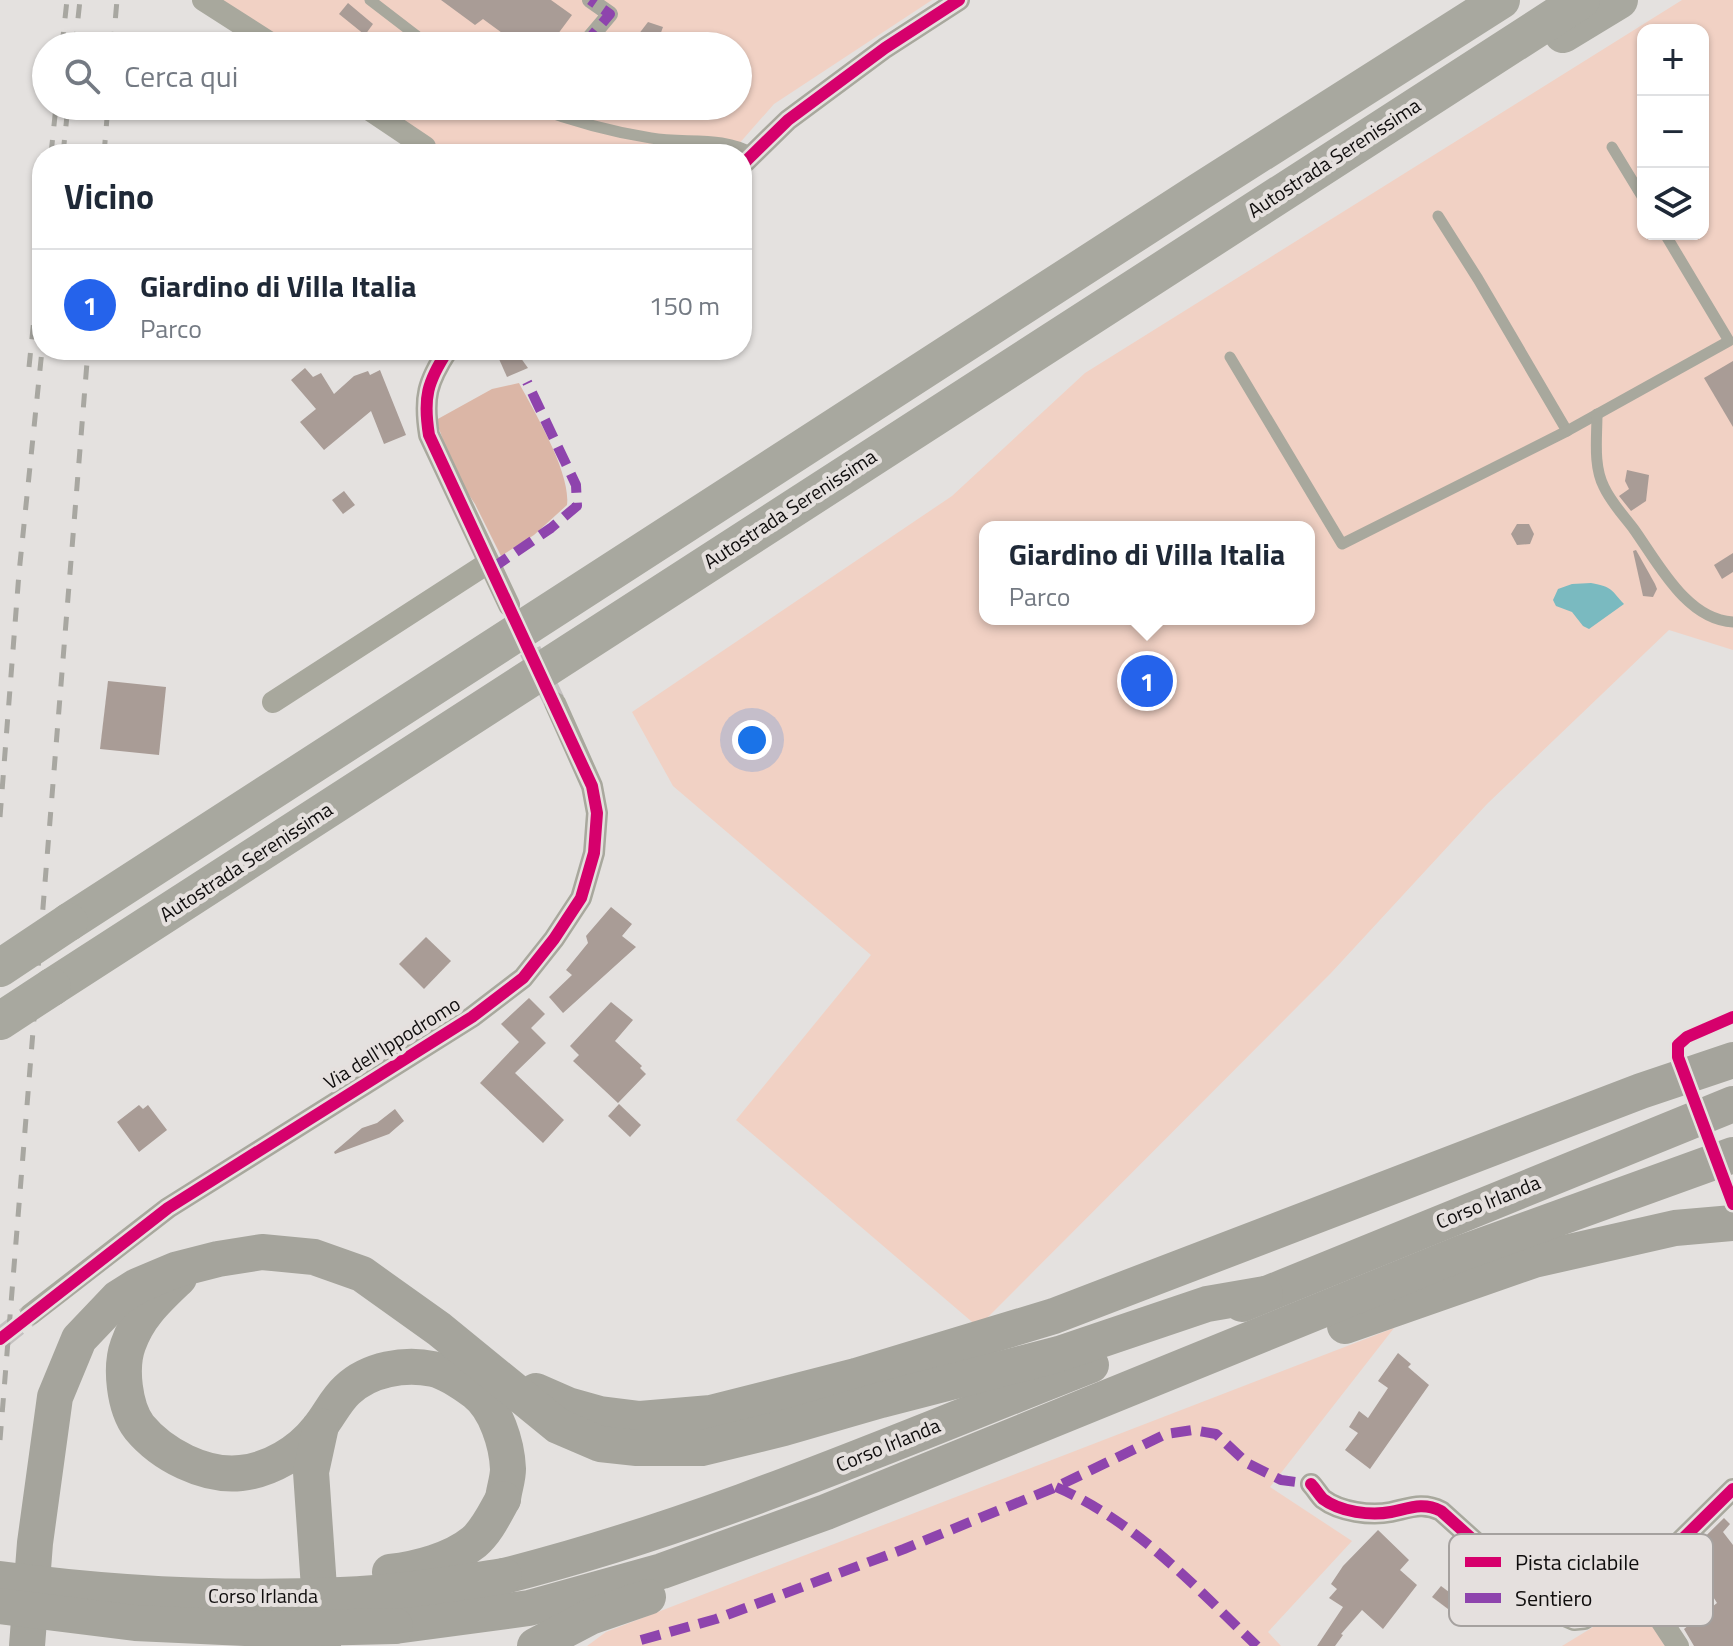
<!DOCTYPE html>
<html lang="it">
<head>
<meta charset="utf-8">
<style>
  :root { --surface:#fff; --page:#f6f6f7; --text:#1f2937; --muted:#747a83; --line:#e0e1e3; --accent:#2563eb }
  body { margin:0; font-family:"Titillium Web",sans-serif; background:var(--page); color:var(--text) }
  .controls { position:absolute; right:24px; top:24px; display:grid; overflow:hidden; border-radius:16px; box-shadow:0 2px 6px #0004 }
  .controls button { width:72px; height:72px; display:grid; place-items:center; padding:0; border:0; border-bottom:2px solid var(--line); background:var(--surface); color:var(--text); font:40px sans-serif }
  .you { position:absolute; left:752px; top:740px; width:28px; height:28px; margin:-20px; border:6px solid #fff; border-radius:50%; background:#1a73e8; box-shadow:0 0 0 12px #1a73e833 }
  .badge { display:grid; place-items:center; width:52px; height:52px; border-radius:50%; background:var(--accent); color:#fff; font-size:26px; font-weight:700 }
  .pin { position:absolute; translate:-50% -50%; border:4px solid #fff; box-shadow:0 2px 8px #0006 }
  .popup { position:absolute; left:979px; top:521px; width:336px; height:104px; box-sizing:border-box; display:grid; place-content:center; border-radius:16px; background:var(--surface); filter:drop-shadow(0 2px 6px #0005); font-size:26px; white-space:nowrap; color:var(--muted) }
  .popup b { font-size:30px; color:var(--text) }
  .popup::after { content:''; position:absolute; left:50%; top:100%; margin-left:-16px; border:16px solid transparent; border-top-color:var(--surface) }
  .list { margin:0; padding:0; list-style:none }
  h2 { display:flex; justify-content:space-between; align-items:center; height:104px; margin:0; padding:0 32px; font-size:34px }
  h2 small { font-size:26px; font-weight:400; color:var(--muted) }
  .list li { display:grid; grid-template-columns:52px 1fr auto; gap:24px; align-items:center; box-sizing:border-box; height:112px; padding:0 32px; border-top:2px solid var(--line) }
  .list b { display:block; font-size:30px; white-space:nowrap }
  .list p { margin:0; font-size:26px; white-space:nowrap; color:var(--muted) }
  .list em { font-size:26px; font-style:normal; color:var(--muted) }
  .icon { flex:none; width:44px; height:44px; fill:none; stroke:currentColor; stroke-width:2; stroke-linecap:round; stroke-linejoin:round }
  .map { position:relative; flex:none; width:1733px; height:1646px; overflow:hidden }
  .search { position:absolute; background:var(--surface); box-shadow:0 2px 6px #0004; left:32px; top:32px; width:720px; height:88px; display:flex; align-items:center; gap:20px; box-sizing:border-box; padding:0 28px; border-radius:44px; color:var(--muted); font-size:30px }
  .panel { position:absolute; background:var(--surface); box-shadow:0 2px 6px #0004; left:32px; top:144px; width:720px; height:216px; border-radius:32px }
  .map>svg:first-child { display:block }
</style>
</head>
<body>
<div class="map">
<svg width="1733" height="1646" viewBox="0 0 1733 1646">
  <rect width="100%" height="100%" fill="#e4e1df"/>
  <!-- green -->
  <g fill="#f1d1c4" fill-rule="evenodd">
    <polygon points="221,0 932,0 774,104 730,154 434,154 375,106 738,106 738,46 287,46"/>
    <path d="M1682,0H1733V650L1669,630L1487,804L1331,973L978,1327L736,1120L871,955L673,786L632,712L952,496L1085,373ZM1643,30H1703V234H1643ZM985,527H1309V619H985Z"/>
    <polygon points="1394,1328 1270,1487 1352,1541 1268,1632 1281,1646 587,1646 606,1632"/>
    <polygon points="1636,1601 1665,1646 1562,1646"/>
  </g>
  <!-- forest -->
  <path fill="#dbb6a6" d="M519,383C535,413 571,473 567,505L534,535L501,556L475,504L455,474L436,420L492,389Z"/>
  <!-- water -->
  <path fill="#7abac0" d="M1591,583C1613,587 1611,590 1624,604L1589,629L1583,626L1572,612L1556,606L1553,600L1558,589L1572,584Z"/>
  <!-- building -->
  <g fill="#a99c96">
    <polygon points="441,0 551,0 572,15 549,46 520,46 483,19 475,25"/>
    <polygon points="348,3 373,24 365,35 339,14"/>
    <polygon points="648,22 663,27 659,38 651,46 635,46 638,35"/>
    <polygon points="495,350 515,350 528,368 507,377"/>
    <polygon points="1733,361 1733,427 1704,378"/>
    <polygon points="305,368 313,377 321,373 334,394 354,376 368,371 370,375 380,370 406,435 384,444 371,411 324,450 300,422 316,409 291,380"/>
    <polygon points="1627,470 1649,475 1646,501 1631,511 1619,496 1629,489 1625,481"/>
    <polygon points="344,491 355,505 343,514 332,500"/>
    <polygon points="1517,524 1529,524 1534,534 1530,544 1517,545 1511,534"/>
    <polygon points="1636,550 1655,584 1657,589 1653,597 1643,596 1633,551"/>
    <polygon points="1733,553 1733,572 1722,579 1714,565"/>
    <polygon points="108,681 166,687 159,755 100,749"/>
    <polygon points="611,907 632,924 622,936 636,947 563,1013 549,997 572,975 566,970 588,943 586,936"/>
    <polygon points="426,937 451,961 424,989 399,964"/>
    <polygon points="529,998 545,1014 531,1028 546,1043 515,1073 564,1120 543,1143 480,1083 519,1042 501,1024"/>
    <polygon points="611,1002 633,1020 615,1041 642,1066 640,1068 646,1074 618,1103 573,1061 579,1055 570,1046"/>
    <polygon points="619,1104 641,1125 630,1137 608,1116"/>
    <polygon points="139,1105 143,1109 148,1105 167,1130 139,1152 117,1122"/>
    <polygon points="395,1109 404,1121 389,1134 335,1154 334,1152 362,1128 377,1123"/>
    <polygon points="1398,1353 1411,1364 1408,1367 1429,1385 1370,1469 1345,1450 1358,1433 1349,1427 1359,1411 1368,1418 1388,1388 1378,1381"/>
    <polygon points="1724,1518 1730,1524 1723,1532 1733,1545 1733,1646 1694,1646 1684,1629 1717,1603 1695,1568 1664,1599 1655,1586"/>
    <polygon points="1378,1530 1409,1560 1400,1570 1417,1585 1383,1629 1362,1610 1341,1634 1343,1635 1335,1646 1317,1646 1343,1607 1329,1598 1337,1589 1331,1584 1343,1566"/>
    <polygon points="1441,1586 1457,1598 1448,1609 1432,1597"/>
  </g>
  <g fill="none" stroke-linecap="round" stroke-linejoin="round">
    <!-- minor-tunnel -->
    <g stroke="#c4c1c0" stroke-width="22" stroke-dasharray="22 11" stroke-linecap="butt">
      <polyline points="516,621 555,703"/>
      <polyline points="0,1339 31,1314"/>
    </g>
    <!-- service -->
    <g stroke="#a8a89d" stroke-width="11">
      <polyline points="370,0 430,46"/>
      <path d="M532,106C569,120 612,132 651,138C686,144 722,135 754,154"/>
      <polyline points="1612,147 1643,198"/>
      <polyline points="1438,216 1478,279 1567,431"/>
      <polyline points="1230,357 1342,544 1567,431 1729,341 1665,234"/>
      <path d="M1597,414C1597,437 1593,466 1604,487C1611,502 1623,515 1633,528C1657,561 1686,620 1733,622"/>
    </g>
    <!-- pedestrian -->
    <g stroke="#a8a89d" stroke-width="16">
      <polyline points="583,46 610,14 590,0"/>
      <polyline points="534,107 535,106"/>
    </g>
    <!-- minor -->
    <g stroke="#a8a89d" stroke-width="22">
      <polyline points="203,0 275,46"/>
      <polyline points="364,106 425,147 426,154"/>
      <polyline points="742,165 788,120 885,48 959,0"/>
      <path d="M448,350C427,382 423,398 429,435L509,605"/>
      <polyline points="273,702 488,563"/>
      <polyline points="31,1314 168,1208 472,1017 523,978 554,939 581,898 594,853 597,813 592,786 555,703"/>
      <path d="M1311,1484C1315,1488 1319,1495 1323,1499C1340,1512 1371,1516 1391,1512C1410,1508 1423,1502 1441,1511L1551,1610L1574,1620L1584,1619L1637,1584L1733,1489"/>
      <polyline points="1637,1584 1678,1646"/>
    </g>
    <!-- trunk -->
    <g stroke="#a5a49c" stroke-width="36">
      <path d="M179,1278C157,1299 138,1316 128,1345C120,1367 124,1407 139,1427C162,1455 205,1477 241,1473C270,1470 300,1452 318,1429C329,1416 335,1401 347,1390C369,1369 405,1363 433,1369C447,1372 464,1384 475,1392C496,1408 507,1444 508,1469C508,1479 504,1489 503,1499"/>
      <polyline points="1242,1304 1733,1104"/>
      <polyline points="1345,1326 1534,1260 1675,1228 1733,1223"/>
      <polyline points="536,1391 568,1405 600,1414 640,1419 711,1413 856,1376 1054,1316 1641,1091 1733,1060"/>
      <polyline points="321,1426 311,1472 323,1646"/>
      <path d="M504,1576C706,1525 897,1441 1091,1365"/>
      <polyline points="395,1626 529,1608 662,1571 826,1512 1462,1253 1733,1155"/>
      <polyline points="27,1646 35,1543 55,1397 79,1339 118,1298 137,1286 175,1270 218,1259 262,1252 314,1257 362,1274 439,1329 558,1426 600,1444 637,1448 702,1448 784,1428 881,1400 1059,1354 1207,1304 1265,1294"/>
      <polyline points="535,1646 590,1617 648,1597"/>
    </g>
    <!-- motorway -->
    <g stroke="#a8a89f" stroke-width="38">
      <polyline points="1563,34 1619,0"/>
      <polyline points="69,922 1199,192 1501,0"/>
      <polyline points="52,987 1581,0"/>
    </g>
    <!-- rail -->
    <g stroke="#a8a7a1" stroke-width="5" stroke-dasharray="14 14" stroke-linecap="butt">
      <polyline points="62,46 67,0"/>
      <polyline points="75,46 80,0"/>
      <polyline points="113,46 117,0"/>
      <polyline points="51,154 56,106"/>
      <polyline points="63,154 68,106"/>
      <polyline points="104,154 108,106"/>
      <polyline points="29,367 42,241"/>
      <polyline points="0,817 19,573 42,350"/>
      <polyline points="0,1440 88,350"/>
    </g>
    <!-- trunk-bridge -->
    <g stroke="#a5a49c" stroke-width="36">
      <path d="M390,1572C417,1569 452,1560 474,1542C487,1531 495,1513 503,1499"/>
      <path d="M0,1579C113,1594 227,1600 341,1595C396,1593 450,1584 504,1576"/>
      <polyline points="0,1606 135,1623 267,1629 395,1626"/>
    </g>
    <!-- motorway-bridge -->
    <g stroke="#a8a89f" stroke-width="38">
      <polyline points="0,968 69,922"/>
      <polyline points="0,1021 52,987"/>
    </g>
    <!-- quiet -->
    <g stroke="#8e44ad" stroke-width="10" stroke-dasharray="20 10" stroke-linecap="butt">
      <polyline points="583,46 610,14 590,0"/>
      <polyline points="534,107 535,106"/>
      <polyline points="491,569 551,528 577,506 576,485 527,382"/>
      <path d="M1056,1487C1137,1522 1195,1587 1257,1646"/>
      <polyline points="641,1640 716,1619 904,1549 1056,1487 1166,1434 1193,1430 1216,1434 1247,1463 1281,1480 1311,1484"/>
    </g>
    <defs>
      <g id="cycleway">
        <polyline points="742,165 788,120 885,48 959,0"/>
        <polyline points="1733,1017 1687,1037 1678,1045 1678,1057 1733,1204"/>
        <path d="M0,1339L168,1208L472,1017L523,978L554,939L581,898L594,853L597,813L592,786L429,435C423,398 427,382 448,350"/>
        <path d="M1311,1484C1315,1488 1319,1495 1323,1499C1340,1512 1371,1516 1391,1512C1410,1508 1423,1502 1441,1511L1551,1610L1574,1620L1584,1619L1637,1584L1733,1489"/>
      </g>
    </defs>
    <!-- cycleway casing -->
    <use href="#cycleway" stroke="#e5e0de" stroke-width="17"/>
    <!-- cycleway -->
    <use href="#cycleway" stroke="#d6006c" stroke-width="12"/>
  </g>
  <g text-anchor="middle" stroke-width="8" stroke-linejoin="round" paint-order="stroke">
    <!-- street labels -->
    <g font-size="20" fill="#0f0d0d" stroke="#e5e0de">
      <text transform="translate(1334 158) rotate(-33)" y="7">Autostrada Serenissima</text>
      <text transform="translate(790 509) rotate(-33)" y="7">Autostrada Serenissima</text>
      <text transform="translate(246 862) rotate(-33)" y="7">Autostrada Serenissima</text>
      <text transform="translate(392 1043) rotate(-32)" y="7">Via dell'Ippodromo</text>
      <text transform="translate(1488 1202) rotate(-22)" y="7">Corso Irlanda</text>
      <text transform="translate(888 1445) rotate(-22)" y="7">Corso Irlanda</text>
      <text x="263" y="1603">Corso Irlanda</text>
    </g>
  </g>
  <!-- legend -->
  <rect x="1449" y="1534" width="264" height="92" rx="12" fill="#e5e0de" stroke="#a5a19f" stroke-width="2"/>
  <rect x="1465" y="1557" width="36" height="10" fill="#d6006c"/>
  <rect x="1465" y="1593" width="36" height="10" fill="#8e44ad"/>
  <g font-size="22" fill="#0f0d0d">
    <text x="1515" y="1570">Pista ciclabile</text>
    <text x="1515" y="1606">Sentiero</text>
  </g>
</svg>
<div class="controls">
<button>+</button>
<button>−</button>
<button><svg class="icon" aria-label="layers" viewBox="0 0 24 24"><path d="M12 4l9 5-9 5-9-5zM3 14l9 5 9-5"/></svg></button>
</div>
<div class="you"></div>
<div class="pin badge" style="left:1147px;top:681px">1</div>
<div class="popup"><b>Giardino di Villa Italia</b>Parco</div>
<div class="search"><svg class="icon" aria-label="search" viewBox="0 0 24 24"><circle cx="10" cy="10" r="6"/><path d="M15 15l6 6"/></svg>Cerca qui</div>
<section class="panel">
<h2>Vicino<small></small></h2>
<ul class="list">
<li><span class="badge">1</span><div><b>Giardino di Villa Italia</b><p>Parco</p></div><em>150 m</em></li>
</ul>
</section>
</div>
</body>
</html>
